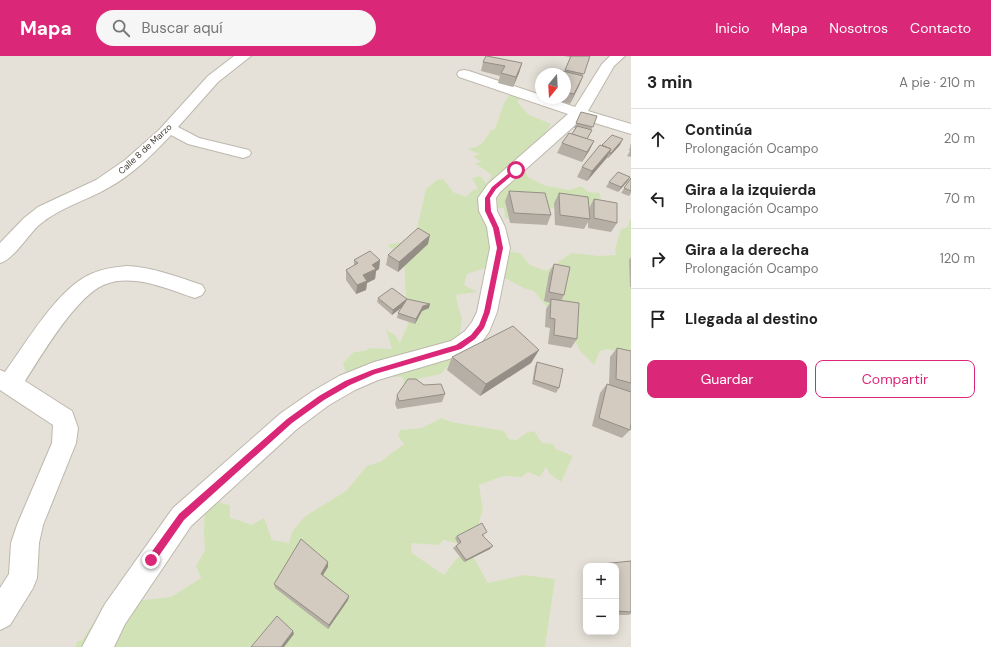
<!DOCTYPE html>
<html lang="es">
<head>
<meta charset="utf-8">
<style>
  :root { --surface:#fff; --page:#f6f6f6; --text:#222; --muted:#767676; --line:#e0e0e0; --accent:#db2777 }
  body { margin:0; font-family:"DM Sans",sans-serif; background:var(--page); color:var(--text) }
  .controls { position:absolute; right:12px; bottom:12px; display:grid; overflow:hidden; border-radius:8px; box-shadow:0 2px 10px #0003 }
  .controls button { width:36px; height:36px; display:grid; place-items:center; padding:0; border:0; border-bottom:1px solid var(--line); background:var(--surface); color:var(--text); font:20px sans-serif }
  .compass { position:absolute; left:535px; top:12px; width:36px; height:36px; border-radius:50%; background:var(--surface); box-shadow:0 2px 10px #0003; rotate:198deg }
  .stop { position:absolute; width:12px; height:12px; margin:-9px; border:3px solid #db2777; border-radius:50%; background:#fff }
  .stop.end { background:#db2777; border-color:#fff; box-shadow:0 1px 4px #0008 }
  .list { margin:0; padding:0; list-style:none }
  h2 { display:flex; justify-content:space-between; align-items:center; height:52px; margin:0; padding:0 16px; font-size:17px }
  h2 small { font-size:13px; font-weight:400; color:var(--muted) }
  .list li { display:grid; grid-template-columns:26px 1fr auto; gap:12px; align-items:center; box-sizing:border-box; height:60px; padding:0 16px; border-top:1px solid var(--line) }
  .list b { display:block; font-size:15px; white-space:nowrap }
  .list p { margin:0; font-size:13px; white-space:nowrap; color:var(--muted) }
  .list em { font-size:13px; font-style:normal; color:var(--muted) }
  .actions { display:flex; gap:8px; padding:12px 16px }
  .actions a { flex:1; padding:9px 0; border:1px solid var(--accent); border-radius:8px; text-align:center; font-size:14px; color:var(--accent) }
  .actions .main { background:var(--accent); color:#fff }
  .icon { flex:none; width:22px; height:22px; fill:none; stroke:currentColor; stroke-width:2; stroke-linecap:round; stroke-linejoin:round }
  .map { position:relative; flex:none; width:631px; height:591px; overflow:hidden }
  header { display:flex; align-items:center; gap:24px; box-sizing:border-box; height:56px; padding:0 20px; background:var(--accent); color:#fff }
  header strong { font-size:19px }
  nav { display:flex; gap:22px; margin-inline-start:auto; font-size:14px }
  .search { width:280px; height:36px; background:var(--page); display:flex; align-items:center; gap:10px; box-sizing:border-box; padding:0 14px; border-radius:22px; color:var(--muted); font-size:15px }
  main { display:flex }
  aside { flex:1; background:var(--surface) }
  .map>svg:first-child { display:block }
</style>
</head>
<body>
<header>
<strong>Mapa</strong>
<div class="search"><svg class="icon" aria-label="search" viewBox="0 0 24 24"><circle cx="10" cy="10" r="6"/><path d="M15 15l6 6"/></svg>Buscar aquí</div>
<nav><a>Inicio</a><a>Mapa</a><a>Nosotros</a><a>Contacto</a></nav>
</header>
<main>
<div class="map">
<svg width="631" height="591" viewBox="0 0 631 591">
  <rect width="100%" height="100%" fill="#f3efe9"/>
  <!-- residential -->
  <path fill="#e6e1d8" fill-rule="evenodd" d="M0,0H631V591H0ZM541,18H565V42H541ZM586,510H616V576H586Z"/>
  <!-- green -->
  <g fill="#d1e3b6">
    <path d="M512,35L521,42L517,46L529,59L551,68L536,93L522,108L528,121L546,130L570,134L581,130L588,136L600,137L602,154L581,146L550,153L542,156L505,163L504,152H497L490,162L503,195L520,197L530,209L546,215L571,197L599,200L616,199L615,193L621,173L628,171L629,165L631,164V299L607,293L600,295L594,309L580,295L571,276L553,259L534,235L526,233L485,212L467,218L464,229L477,236L456,239L459,254L462,262L457,300L441,318L412,324L405,331L403,321L366,320L348,324L343,307L354,296L365,295L370,292L392,293L386,274L395,279L400,287L408,268L402,251L406,242L404,202L387,189L402,186L416,177L426,133L437,124L443,123L453,136L466,141L473,134L478,133L472,122L480,120L487,128L492,119L475,107L481,106L473,100L480,98L467,93C480,92 485,85 491,74L495,73L504,47Z"/>
    <polygon points="441,362 451,366 504,375 509,383 517,384 526,377 534,375 542,387 553,388 556,393 573,400 561,426 551,419 546,411 540,421 528,416 522,421 503,420 479,429 483,454 479,466 479,479 466,489 443,484 439,489 411,487 412,497 444,519 457,502 471,497 488,527 524,519 555,523 545,591 75,591 77,586 82,584 112,539 143,544 171,541 201,522 196,510 205,494 204,479 205,439 224,448 230,449 230,462 241,465 251,469 264,462 272,484 289,487 292,476 304,461 346,435 367,410 380,406 404,388 398,380 400,374 422,372"/>
  </g>
  <g fill="none" stroke-linecap="round" stroke-linejoin="round">
    <defs>
      <g id="minor">
        <path d="M234,0H251L218,26L178,71L199,82L249,94L251,97L249,100L243,102L188,88L171,79C152,99 132,119 108,132C85,145 59,152 39,169C27,180 14,203 0,207V187L24,162L38,151L96,124L125,104L159,74L208,20Z"/>
        <polygon points="610,0 625,0 614,10 588,55 631,68 631,78 582,63 500,136 496,142 497,155 505,171 510,192 497,256 489,276 481,287 466,298 378,324 355,334 329,349 297,373 191,470 125,568 114,591 82,591 105,548 173,452 281,357 313,335 339,320 374,306 451,285 465,275 472,266 477,256 490,192 487,171 479,155 478,142 488,128 568,58 459,21 457,18 459,15 464,14 469,15 541,39 541,42 549,42 575,51 602,8"/>
        <path d="M127,210C152,211 178,221 202,229L205,234L202,239L195,242C176,236 156,227 136,225C127,224 115,224 106,228C77,238 42,299 25,325L72,355L78,372L76,387L43,469L39,487L37,522L33,532L10,569L0,574V532L9,518L11,487L17,469L52,387L53,369L0,334V314L5,316C26,287 58,232 91,218C102,213 114,211 127,210Z"/>
      </g>
    </defs>
    <!-- minor casing -->
    <use href="#minor" stroke="#bdb7ad" stroke-width="2"/>
    <!-- minor -->
    <use href="#minor" fill="#fff" fill-rule="evenodd"/>
  </g>
  <!-- wall -->
  <g fill="#b5afa5">
    <polygon points="564,0 590,0 579,28 570,48 550,43 550,42 565,42 565,16 570,1"/>
    <polygon points="483,6 522,7 519,17 513,31 498,27 500,20 481,15"/>
    <polygon points="581,56 597,60 591,74 592,74 587,83 594,85 589,95 582,106 557,97 562,87 572,78 576,72 574,72"/>
    <polygon points="631,87 631,101 627,100 630,95 629,95"/>
    <polygon points="602,89 620,89 608,102 606,102 587,125 577,121 582,111"/>
    <polygon points="630,121 627,126 618,136 606,131 609,126"/>
    <polygon points="631,122 631,137 629,140 621,137"/>
    <polygon points="509,135 551,159 547,169 510,167 505,145"/>
    <polygon points="559,137 589,152 594,143 617,167 611,176 588,172 588,166 584,173 555,169 554,147"/>
    <polygon points="428,188 398,216 386,209 388,199"/>
    <polygon points="631,201 631,231 630,231 629,204"/>
    <polygon points="354,204 380,204 379,213 376,215 375,223 367,227 366,234 356,238 346,224 346,214 354,210"/>
    <polygon points="554,208 564,239 561,245 577,283 571,292 548,288 550,272 545,271 546,253 550,247 544,245 549,217"/>
    <polygon points="378,242 407,243 429,252 422,255 415,268 397,262 398,257 402,251 392,259 377,246"/>
    <polygon points="617,292 631,295 631,368 630,374 622,382 592,370 600,337 607,328 609,329 610,301"/>
    <polygon points="539,294 531,307 480,340 447,314 452,301"/>
    <polygon points="537,306 559,332 556,337 532,328 535,310"/>
    <polygon points="424,329 445,338 442,346 397,353 395,348 397,339"/>
    <polygon points="485,479 483,480 490,493 464,506 453,492 458,488 455,482 457,480"/>
    <polygon points="631,505 631,558 628,559 616,559 616,510 590,510 592,509"/>
    <polygon points="328,511 323,519 349,540 348,544 328,573 275,532 274,528"/>
    <polygon points="586,512 586,520 584,513"/>
  </g>
  <!-- shaded-wall -->
  <g fill="#948e86">
    <polygon points="522,7 519,17 513,31 516,21"/>
    <polygon points="583,20 579,30 570,48 574,38"/>
    <polygon points="623,83 620,89 608,102 611,97"/>
    <polygon points="594,85 589,95 582,106 587,96"/>
    <polygon points="611,93 606,103 587,125 592,115"/>
    <polygon points="630,121 627,126 618,136 621,131"/>
    <polygon points="430,179 428,188 398,216 399,206"/>
    <polygon points="380,204 379,213 376,215 375,223 367,227 366,234 356,238 357,229 363,219 372,209"/>
    <polygon points="407,243 406,248 392,259 393,254"/>
    <polygon points="430,248 429,252 422,255 415,268 416,263 423,250"/>
    <polygon points="539,294 531,307 480,340 486,328"/>
    <polygon points="493,490 490,493 464,506 466,504"/>
    <polygon points="328,506 328,511 321,522 321,518"/>
    <polygon points="349,540 348,544 328,573 329,569"/>
    <polygon points="293,575 294,578 284,591 281,591"/>
  </g>
  <!-- building -->
  <g fill="#d3cbc0" stroke="#948e86">
    <polygon points="486,0 487,0 522,7 516,21 501,17 505,10 483,6"/>
    <polygon points="571,0 590,0 584,18 565,14"/>
    <polygon points="563,15 583,20 574,38 565,36 565,18 562,18"/>
    <polygon points="581,56 597,60 593,71 576,67"/>
    <polygon points="577,70 592,74 587,83 572,78"/>
    <polygon points="569,77 594,85 587,96 562,87"/>
    <polygon points="612,79 623,83 611,97 609,97 611,93 602,89"/>
    <polygon points="600,89 611,93 592,115 582,111"/>
    <polygon points="618,116 630,121 621,131 609,126"/>
    <polygon points="631,122 631,135 624,132"/>
    <polygon points="509,135 545,137 551,159 514,157"/>
    <polygon points="559,137 588,141 590,163 560,159"/>
    <polygon points="594,143 617,147 617,167 594,162"/>
    <polygon points="418,172 430,179 399,206 388,199"/>
    <polygon points="370,195 380,204 372,209 376,213 363,219 367,225 357,229 346,214 358,207 354,204"/>
    <polygon points="554,208 570,211 564,239 549,236"/>
    <polygon points="392,232 407,243 430,248 423,250 416,263 398,257 407,243 393,254 378,242"/>
    <polygon points="551,243 579,247 577,283 554,279 555,263 550,262"/>
    <polygon points="513,270 539,294 486,328 452,301"/>
    <polygon points="617,292 631,295 631,327 616,323"/>
    <polygon points="537,306 563,313 559,332 534,324"/>
    <polygon points="408,323 416,323 424,329 441,328 445,338 399,345 397,339"/>
    <polygon points="607,328 631,336 631,368 630,374 599,362"/>
    <polygon points="482,467 487,476 482,479 493,490 466,504 456,490 461,486 457,480"/>
    <polygon points="301,483 328,506 321,518 349,540 329,569 274,528"/>
    <polygon points="631,505 631,556 616,555 616,510 593,510 592,509"/>
    <polygon points="277,560 293,575 281,591 251,591"/>
  </g>
  <!-- route -->
  <polygon fill="#db2777" points="514,113 518,114 496,133 490,142 491,155 499,172 503,192 490,256 484,272 475,283 461,293 375,318 350,329 324,344 292,367 184,464 154,507 151,509 148,507 147,504 148,501 179,458 287,363 319,340 345,325 372,314 456,289 471,279 479,269 484,256 497,192 493,172 485,155 485,142 492,131"/>
  <g text-anchor="middle" stroke-width="3" stroke-linejoin="round" paint-order="stroke">
    <!-- far-street labels -->
    <g font-size="9" fill="#464038" stroke="#fff">
      <text transform="translate(145 93) rotate(-43)" y="3">Calle 8 de Marzo</text>
    </g>
  </g>
</svg>
<div class="controls">
<button>+</button>
<button>−</button>
</div>
<svg class="compass" viewBox="-18 -18 36 36"><path d="M0-13l5 13h-10z" fill="#e53935"/><path d="M0 13l5-13h-10z" fill="#767676"/></svg>
<div class="stop" style="left:516px;top:114px"></div>
<div class="stop end" style="left:151px;top:504px"></div>
</div>
<aside>
<h2>3 min<small>A pie · 210 m</small></h2>
<ul class="list">
<li><svg class="icon" aria-label="ahead" viewBox="0 0 24 24"><path d="M12 20V5M6 11l6-6 6 6"/></svg><div><b>Continúa</b><p>Prolongación Ocampo</p></div><em>20 m</em></li>
<li><svg class="icon" aria-label="left" viewBox="0 0 24 24"><path d="M17 20v-9H6M10 6l-5 5 5 5"/></svg><div><b>Gira a la izquierda</b><p>Prolongación Ocampo</p></div><em>70 m</em></li>
<li><svg class="icon" aria-label="right" viewBox="0 0 24 24"><path d="M7 20v-9h11M14 6l5 5-5 5"/></svg><div><b>Gira a la derecha</b><p>Prolongación Ocampo</p></div><em>120 m</em></li>
<li><svg class="icon" aria-label="arrive" viewBox="0 0 24 24"><path d="M6 21V4h12l-3 4 3 4H6"/></svg><div><b>Llegada al destino</b></div></li>
</ul>
<div class="actions"><a class="main">Guardar</a><a>Compartir</a></div>
</aside>
</main>
</body>
</html>
